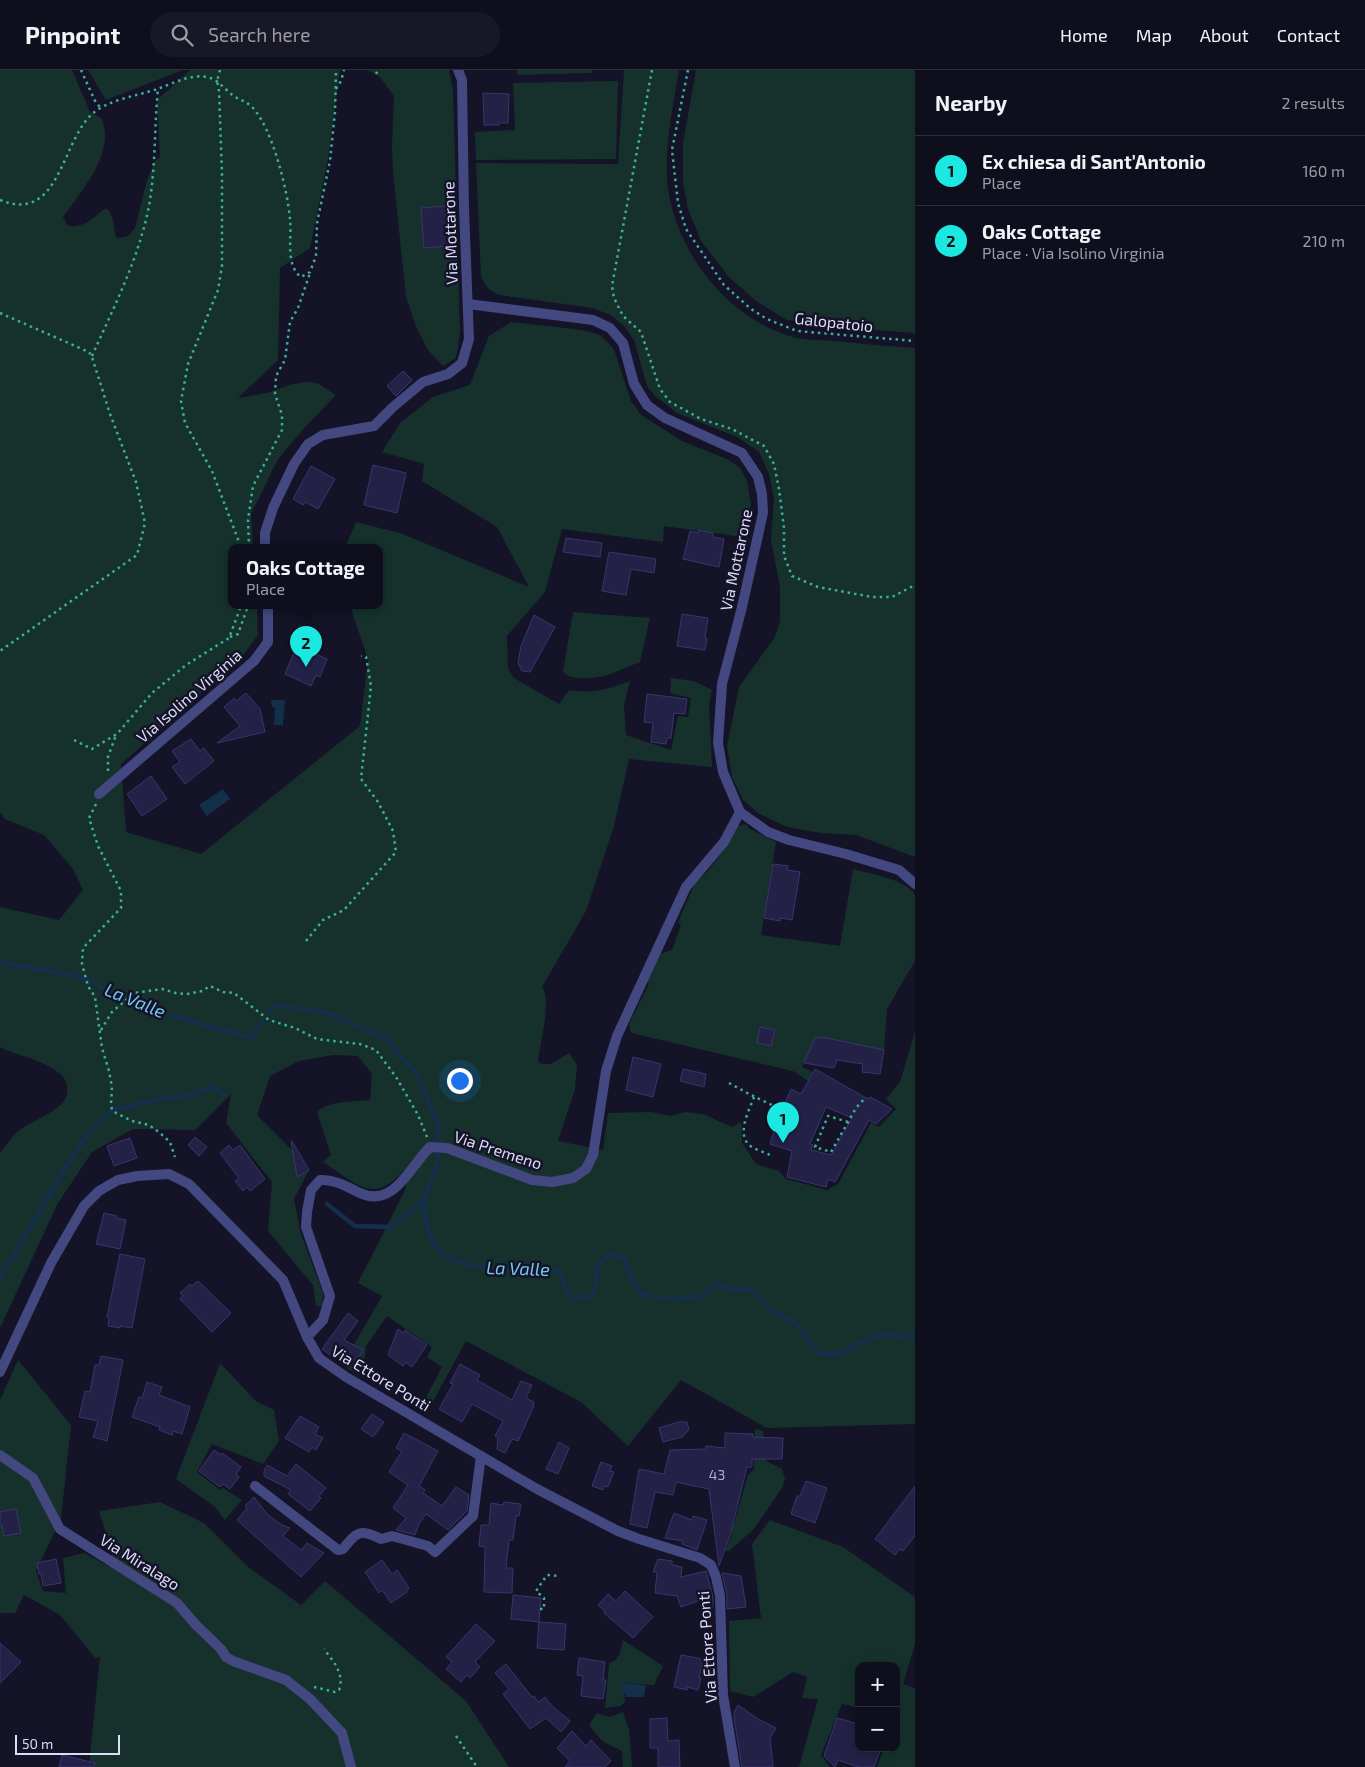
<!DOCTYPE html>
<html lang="en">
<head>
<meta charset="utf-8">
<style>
  :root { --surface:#0f0e1d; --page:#181726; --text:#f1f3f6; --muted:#9b9ca4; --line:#2f2e3b; --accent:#1ce8e2 }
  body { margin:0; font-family:"Exo 2",sans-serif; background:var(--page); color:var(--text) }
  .controls { position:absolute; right:15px; bottom:15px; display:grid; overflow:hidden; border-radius:10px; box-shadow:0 2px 12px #0003 }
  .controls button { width:45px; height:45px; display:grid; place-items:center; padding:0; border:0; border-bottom:1px solid var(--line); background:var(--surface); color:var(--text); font:25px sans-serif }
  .scale { position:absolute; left:15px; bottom:12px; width:105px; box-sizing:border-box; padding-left:5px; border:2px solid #ddddfb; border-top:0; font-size:14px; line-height:18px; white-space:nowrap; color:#ddddfb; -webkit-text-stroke:4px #141327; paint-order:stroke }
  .you { position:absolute; left:459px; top:1010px; width:18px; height:18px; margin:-12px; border:4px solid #fff; border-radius:50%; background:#1a73e8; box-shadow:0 0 0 8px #1a73e833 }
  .badge { display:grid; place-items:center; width:32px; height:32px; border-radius:50%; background:var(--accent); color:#111; font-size:16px; font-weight:700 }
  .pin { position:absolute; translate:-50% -41px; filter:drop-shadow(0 1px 2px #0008) }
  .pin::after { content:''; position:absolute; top:26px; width:18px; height:15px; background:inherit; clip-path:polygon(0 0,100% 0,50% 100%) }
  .popup { position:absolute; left:228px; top:474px; width:155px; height:65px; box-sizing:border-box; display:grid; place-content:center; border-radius:10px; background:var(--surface); filter:drop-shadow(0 1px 4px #0005); font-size:16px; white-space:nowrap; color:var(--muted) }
  .popup b { font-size:19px; color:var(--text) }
  .popup::after { content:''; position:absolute; left:50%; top:100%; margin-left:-10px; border:10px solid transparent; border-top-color:var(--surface) }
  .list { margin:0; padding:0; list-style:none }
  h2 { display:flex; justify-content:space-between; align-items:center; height:65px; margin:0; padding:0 20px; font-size:21px }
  h2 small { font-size:16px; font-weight:400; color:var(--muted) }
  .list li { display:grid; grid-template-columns:32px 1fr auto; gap:15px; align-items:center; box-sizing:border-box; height:70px; padding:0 20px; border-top:1px solid var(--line) }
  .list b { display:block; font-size:19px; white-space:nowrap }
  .list p { margin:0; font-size:16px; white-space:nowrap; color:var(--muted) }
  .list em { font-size:16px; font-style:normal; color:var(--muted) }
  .icon { flex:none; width:28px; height:28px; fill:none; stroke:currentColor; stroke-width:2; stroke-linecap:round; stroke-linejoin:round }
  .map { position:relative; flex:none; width:915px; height:1697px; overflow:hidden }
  header { display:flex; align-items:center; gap:30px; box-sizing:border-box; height:70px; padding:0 25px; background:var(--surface); border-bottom:1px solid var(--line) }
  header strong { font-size:24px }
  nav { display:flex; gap:28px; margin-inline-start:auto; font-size:18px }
  .search { width:350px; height:45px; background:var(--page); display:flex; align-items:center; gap:12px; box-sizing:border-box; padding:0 18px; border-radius:28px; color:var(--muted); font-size:19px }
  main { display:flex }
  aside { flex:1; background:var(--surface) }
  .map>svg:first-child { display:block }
</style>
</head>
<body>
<header>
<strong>Pinpoint</strong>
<div class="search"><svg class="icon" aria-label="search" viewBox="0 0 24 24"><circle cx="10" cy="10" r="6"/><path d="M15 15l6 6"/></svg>Search here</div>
<nav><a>Home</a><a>Map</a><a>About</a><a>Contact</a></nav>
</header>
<main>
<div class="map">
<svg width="915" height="1697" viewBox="0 0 915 1697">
  <rect width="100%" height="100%" fill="#141327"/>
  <!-- green -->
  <g fill="#16312c">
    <path d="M0,0H72L90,42L102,49C103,54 105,59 105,64C106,93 79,125 63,147L67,155C81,160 94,148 104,139H107C115,147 113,156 116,167L118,168L128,166L135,158L147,110L155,91L160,87L157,30L190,0H340L328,89L310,178L280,198L278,290L238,328L267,323L293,314L306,312L317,313L336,325L307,355L278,389L251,444L253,478H232V536H257L258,565L241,588L121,694L126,762L201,784L360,656L368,589L350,536H380V478H345L356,452L403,464L529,517L497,457L422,411L424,394L382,382L400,353L433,327L470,315L489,266L511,252L583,260L600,265L614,279L631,331L641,345L682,371L727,389L739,397L747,410L751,434L743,467L664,456L663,472L562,459L545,522L507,566L508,598L514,608L559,634L569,620C593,624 608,619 630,611L624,635L626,665L671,680L678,646L688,647L691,628L670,623L671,608L694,611L712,620L709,635L712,697L629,689L614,756L586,841L542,917C552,926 540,976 538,991L541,994H551L569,983L577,995L575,1019L558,1071L603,1080L608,1043L652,1042L670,1046L685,1042L703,1044L732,1057L741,1052L742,1073L756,1094L779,1101L786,1109L827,1120L838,1114L871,1053L879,1057L896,1039L886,1029L900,1012L915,962V1354L767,1358L681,1310L628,1376L581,1332L466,1271L426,1344L420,1339L442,1297L427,1287L432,1277L387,1246L366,1276L364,1296L359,1305L342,1295L382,1226L358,1213L406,1118L405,1099C373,1137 356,1113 323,1092L331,1085L317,1042C330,1030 353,1032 370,1030L372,1004L358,986L333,985L299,991L270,1006L257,1045L297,1085L309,1100L294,1129L301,1164L323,1223L322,1236H316L313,1215L268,1161L272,1112L226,1053L231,1024L195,1060L133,1059L92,1082L58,1133L0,1258V1083C5,1076 11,1068 17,1062C32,1049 72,1040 67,1016C66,1008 60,1003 53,999C37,988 17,986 0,977V837L59,850L83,820L73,799L44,765L5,749L0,742Z"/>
    <polygon points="88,0 183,0 106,30"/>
    <polygon points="368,0 449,0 453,20 460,263 456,288 443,296 428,280 416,256 406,227 393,102 392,76 394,26 380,7"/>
    <polygon points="517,0 592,0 591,3 517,5"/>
    <path d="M624,0H679C673,36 665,73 667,110C673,180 728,251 797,268C809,270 823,270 835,271C862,274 888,276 915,278V787L856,765L821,763L787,757L758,743L743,730L732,707L727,676L739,617L775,567L780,551V517L771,469L774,429L769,404L759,382L737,367L677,343L655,326L647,316L634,270L625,257L611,245L592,238L500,225C489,221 486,217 481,206L476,93L618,94Z"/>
    <polygon points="696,0 915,0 915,263 849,258 787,250 756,231 729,207 701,171 688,139 683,112 683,73"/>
    <polygon points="618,11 616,89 476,90 475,62 515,60 513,13"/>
    <path d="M573,542L650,548L640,592C619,600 601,611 578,608C572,607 568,607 563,602Z"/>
    <path d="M746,754L750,759L776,772L761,865L840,876L853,799C871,804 906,809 915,825V891L887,939L884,980L822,967L815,968L802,997L813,1002L808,1011L793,1001L631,963L629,954L649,914L646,909L659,884L672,880L681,855L678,852L694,815L709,800L723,781L738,756Z"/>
    <polygon points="18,1290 71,1355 61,1449 36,1501 43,1521 66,1523 63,1488 84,1483 110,1497 112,1482 99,1441 160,1432 204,1453 248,1497 301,1535 325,1511 466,1631 509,1697 89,1697 100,1587 95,1588 60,1545 24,1525 15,1543 0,1543 0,1330"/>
    <polygon points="220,1293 257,1332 274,1340 279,1371 263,1394 212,1374 197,1402 220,1420 223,1418 242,1430 225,1450 215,1437 176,1409"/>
    <polygon points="755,1359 763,1361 766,1391 782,1399 785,1409 782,1418 754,1459 729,1481 725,1481 732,1464 718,1457 720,1450 734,1453 748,1405 754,1399"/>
    <polygon points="770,1450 843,1477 915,1527 915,1574 903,1614 915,1618 915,1697 877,1697 884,1678 896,1678 896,1596 859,1596 859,1638 842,1634 821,1685 830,1697 799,1697 818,1629 802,1628 807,1607 793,1602 753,1627 730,1621 729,1551 761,1548 752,1474"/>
    <polygon points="623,1570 663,1596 654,1615 623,1613 625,1631 621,1636 605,1638 609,1593 616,1590 620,1583"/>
    <polygon points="623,1642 629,1659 632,1697 623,1697 622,1681 602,1671 589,1655 597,1643 610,1647"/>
  </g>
  <!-- water -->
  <g fill="#142f4a">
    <polygon points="271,630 285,630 283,655 274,655 275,638 272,637"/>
    <polygon points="223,719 230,729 207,746 199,735"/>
    <polygon points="623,1613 646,1615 644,1627 626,1627 625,1624 621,1624"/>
  </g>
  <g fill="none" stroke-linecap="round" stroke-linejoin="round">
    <!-- stream -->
    <g stroke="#142f4a" stroke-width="4.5">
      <polyline points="0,892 85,908 119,928 151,940 251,968 262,952"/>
      <path d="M268,943L273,935L328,943L386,969L416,1003L438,1054L437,1097L423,1132C426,1142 427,1160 430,1167C433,1172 439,1182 444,1185C473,1203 526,1202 559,1200L567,1222L575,1228L592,1226L597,1212L596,1200L608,1184L624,1188L628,1201L642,1225L675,1229L702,1226L717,1214L727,1218L753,1220L768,1238L795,1253L820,1284H841L863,1271L883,1264L902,1267L915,1265"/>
      <polyline points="327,1134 355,1156 390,1157 423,1132"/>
      <polyline points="0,1208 64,1100 89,1062 112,1040 160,1029 190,1025 213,1017 224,1025"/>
    </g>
  </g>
  <!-- building -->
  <g fill="#232146" stroke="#393570" fill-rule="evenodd">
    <polygon points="483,23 509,24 508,53 499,53 499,55 484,55"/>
    <polygon points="445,136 448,176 424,178 421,138"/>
    <polygon points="403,301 412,310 396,326 387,316"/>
    <polygon points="373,395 406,403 397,443 364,435"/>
    <polygon points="311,396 335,409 318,439 305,432 303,435 293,429"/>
    <polygon points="698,460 713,463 713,467 724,469 719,497 683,489 690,461 698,463"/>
    <polygon points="566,468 602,473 600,487 563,482"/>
    <polygon points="609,482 656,489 654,503 631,499 626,525 602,521"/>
    <polygon points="682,544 708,548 705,568 707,569 705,580 677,576"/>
    <polygon points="534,545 555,557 530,602 522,601 518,593 521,576"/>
    <polygon points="298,573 315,581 314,583 327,589 320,607 316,605 311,616 285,604"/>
    <polygon points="246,623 260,639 265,662 217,673 240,656 224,637 234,628 236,631"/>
    <polygon points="647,624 687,629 685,644 674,643 671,668 667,668 666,674 651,672 653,653 644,652"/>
    <polygon points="191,669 200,681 204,678 214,691 185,714 172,697 180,692 172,681"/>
    <polygon points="151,706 167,729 142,746 127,724"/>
    <polygon points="773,794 788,796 787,800 800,802 792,850 780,848 780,851 764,848"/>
    <polygon points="760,957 775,960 771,976 757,973"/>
    <polygon points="822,967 884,980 880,1004 862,1002 863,994 837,990 834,998 804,993 815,968"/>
    <polygon points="633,987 661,994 653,1027 626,1020"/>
    <polygon points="683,999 706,1004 704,1017 680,1011"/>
    <path d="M815,999L868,1029L870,1027L892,1039L876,1054L869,1050L835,1112L828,1109L826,1117L787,1107L792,1081L770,1074L774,1061H773L791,1019L801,1024ZM826,1037L852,1048L831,1085L811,1080L813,1075L810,1074Z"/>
    <polygon points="195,1067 207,1077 199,1086 188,1075"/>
    <polygon points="130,1068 137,1088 114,1096 107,1076"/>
    <polygon points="291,1071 292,1071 309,1100 297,1107"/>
    <polygon points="229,1075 233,1080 240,1075 265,1109 250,1121 247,1117 243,1121 235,1111 239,1108 220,1083"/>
    <polygon points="104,1143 117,1146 116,1148 126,1150 120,1179 96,1174"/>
    <polygon points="120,1184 145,1189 132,1258 120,1256 120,1258 108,1256 109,1248 107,1247"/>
    <polygon points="198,1211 231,1243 212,1262 180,1229 183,1226 180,1223 190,1214 192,1216"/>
    <polygon points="348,1243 358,1251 344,1270 363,1280 357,1291 337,1280 333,1287 322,1279"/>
    <polygon points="398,1259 403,1263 405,1260 427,1275 412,1297 406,1292 403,1296 388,1285"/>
    <polygon points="101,1286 123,1290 107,1371 93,1367 98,1351 79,1347 85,1321 90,1322 95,1295 99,1295"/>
    <polygon points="460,1294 480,1305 477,1310 512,1330 521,1311 532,1315 526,1328 534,1332 533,1338 518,1371 512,1369 505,1383 497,1379 498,1367 495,1366 503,1351 472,1334 462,1352 439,1339 453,1314 450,1313"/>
    <polygon points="147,1312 162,1317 159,1325 190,1337 182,1364 173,1361 172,1365 159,1360 160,1357 132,1347 139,1327 142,1328"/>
    <polygon points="372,1344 384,1352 373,1367 361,1359"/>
    <polygon points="300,1346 319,1357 315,1364 323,1368 316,1380 312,1377 309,1382 285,1368"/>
    <polygon points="678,1352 687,1352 689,1360 682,1367 663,1372 659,1358"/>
    <polygon points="404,1363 438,1381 419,1416 425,1420 423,1423 442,1436 456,1417 469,1425 467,1441 448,1460 426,1444 419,1454 415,1465 396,1460 406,1448 393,1438 408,1415 389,1402 402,1381 396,1378"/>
    <polygon points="725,1363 753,1364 752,1367 783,1368 782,1389 752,1389 752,1397 747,1397 730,1465 719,1496 709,1419 676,1412 673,1425 655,1422 647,1458 630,1454 639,1399 664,1404 670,1380 705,1379 706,1376 725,1378"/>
    <polygon points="559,1372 569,1378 558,1404 546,1399"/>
    <polygon points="214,1380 221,1385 222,1383 241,1397 236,1404 239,1407 230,1419 223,1414 220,1417 199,1401"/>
    <polygon points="601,1392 612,1396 610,1401 614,1402 608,1417 604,1416 603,1420 592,1416"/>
    <polygon points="296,1394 326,1418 319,1426 321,1428 310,1441 288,1424 291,1420 264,1406 264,1401 267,1395 287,1406"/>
    <polygon points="806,1411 827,1418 815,1453 791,1444 797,1426 800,1426"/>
    <polygon points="915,1416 915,1466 903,1481 900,1479 895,1485 875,1469"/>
    <polygon points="254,1427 268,1445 282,1455 290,1458 283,1466 301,1480 307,1473 324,1483 301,1507 237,1450 247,1438 245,1436"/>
    <polygon points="504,1432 521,1434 519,1446 516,1446 513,1470 509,1470 506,1498 513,1498 512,1523 484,1522 485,1477 479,1476 481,1455 489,1455 491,1433 503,1435"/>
    <polygon points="16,1439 21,1463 4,1466 2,1455 0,1455 0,1442"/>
    <polygon points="674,1443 692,1450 693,1446 707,1450 697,1480 682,1474 683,1471 665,1468"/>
    <polygon points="56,1489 61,1513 43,1516 41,1504 39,1504 37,1493"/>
    <polygon points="658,1489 672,1491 672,1495 682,1497 681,1507 706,1501 713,1527 713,1538 704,1540 701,1530 681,1537 677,1526 655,1523 657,1502 653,1502"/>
    <polygon points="382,1490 392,1504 397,1500 409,1518 406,1521 407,1522 391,1533 382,1520 379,1523 365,1502"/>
    <polygon points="722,1503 741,1506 746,1537 727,1539 727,1525"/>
    <polygon points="625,1521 653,1547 633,1568 604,1543 605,1541 598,1535 608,1524 616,1531"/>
    <polygon points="513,1525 541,1528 539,1552 511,1549"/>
    <polygon points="539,1552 566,1554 564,1580 537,1578"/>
    <polygon points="476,1554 495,1571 475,1592 480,1597 470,1608 467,1605 461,1612 446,1599 452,1592 446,1587"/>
    <polygon points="0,1573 21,1592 0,1613"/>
    <polygon points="681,1585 703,1589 699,1608 701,1608 698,1620 687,1617 687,1620 674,1617"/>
    <polygon points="579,1588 605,1592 603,1610 606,1610 603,1629 581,1626 583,1606 577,1605"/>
    <polygon points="506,1594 532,1627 534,1626 538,1632 545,1627 551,1635 570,1651 561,1662 546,1648 530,1659 503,1624 509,1619 495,1603"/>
    <polygon points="738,1635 758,1649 776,1658 770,1668 773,1697 742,1697 734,1648 734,1642"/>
    <polygon points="667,1648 668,1671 679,1670 680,1697 658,1697 658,1678 650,1678 650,1649"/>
    <polygon points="837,1648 859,1654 859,1678 881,1678 874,1697 858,1697 838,1690 835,1697 824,1686"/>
    <polygon points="572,1661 586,1676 591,1670 611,1691 605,1697 565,1697 570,1691 557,1678"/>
    <polygon points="62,1685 95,1693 94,1697 59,1697"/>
  </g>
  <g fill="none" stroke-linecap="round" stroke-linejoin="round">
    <!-- path -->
    <g stroke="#3daf99" stroke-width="2.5" stroke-dasharray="2.5 4" stroke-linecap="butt">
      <polyline points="81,0 96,33 100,37"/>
      <polyline points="220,0 217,11 219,21 222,103 222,196 218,220 188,294 181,331 185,353 212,401 239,472 240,478"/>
      <polyline points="652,0 612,216 614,228 623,246 641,262 660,319 670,332 701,349 732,359 764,376 774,394 779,419 784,458 784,486 792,506 818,517 872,527 892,527 915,515"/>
      <polyline points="688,0 672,80 678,133 686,159 724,215 751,239 767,249 797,261 915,271"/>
      <polyline points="376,4 378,0"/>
      <polyline points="336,19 341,11 344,0"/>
      <path d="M0,130C59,154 61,74 91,45C106,30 137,26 157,19C175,13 197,0 215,10C222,15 228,22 235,27C241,30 247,32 252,37C272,57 288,121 290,150C292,168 285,195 301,207L310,202L316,186L317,153L330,91L335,42L336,0"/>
      <polyline points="0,243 89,282 92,287 110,344 136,412 145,453 137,485 0,581"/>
      <path d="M92,286C113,239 137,192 148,141C156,101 154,59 158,19"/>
      <polyline points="249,478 248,450 253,416 282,360 282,345 275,324 276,306 285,290 290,252 298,238 310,203"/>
      <polyline points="230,567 238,564 248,536"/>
      <polyline points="74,670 92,679 117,664 152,623 186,595 229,568 241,536"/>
      <polyline points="108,701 108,687 116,665"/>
      <polyline points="96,734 89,748 98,776 121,821 121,838 83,878 82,894 88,916 95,927 102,978 109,1001 112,1017 111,1034 112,1040 116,1043 132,1051 149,1055 160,1063 170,1072 175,1087"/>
      <polyline points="306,871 323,850 344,840 396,782 393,761 378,732 361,709 371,616 366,587 361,586"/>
      <polyline points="101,960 112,942 134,923 162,919 176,923 187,924 202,921 210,916 223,922 234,923 269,950 295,958 317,969 360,974 376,980 396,1007 418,1045 427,1067"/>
      <polyline points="729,1013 749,1024 778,1038"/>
      <path d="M754,1027C750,1039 737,1061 748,1074C753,1079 764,1082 770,1085"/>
      <polyline points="848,1052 828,1046 815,1077 831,1082 856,1038 865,1028"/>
      <polyline points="540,1539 544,1539 544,1528 536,1521 547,1505 558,1506"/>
      <path d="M314,1617L335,1622L339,1620C345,1604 333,1591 324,1579"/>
      <polyline points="456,1666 477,1697"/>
    </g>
    <!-- minor -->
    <g stroke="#434881" stroke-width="10">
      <polyline points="468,234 593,250 610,258 623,273 634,314 647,335 665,348 742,383 758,407 762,424 763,443 742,537 722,614 718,673 723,702 740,742 768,762 789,770 846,784 899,800 915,814"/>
      <polyline points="265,478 265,463 273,438 294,394 308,374 323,365 374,356 393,337 423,312 448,304 462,293 469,269 464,138 462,10 458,0"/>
      <polyline points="99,724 254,591 268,572 268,536"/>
      <path d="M307,1267L323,1250L330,1226L306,1157L307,1142L311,1120L320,1110C334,1109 347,1117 360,1123C394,1139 411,1095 430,1077L447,1078L532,1110L552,1112L573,1108L586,1099L593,1085L606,1001L617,966L686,817L724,772L740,742"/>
      <polyline points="0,1385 33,1408 60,1459 177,1533 196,1555 221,1579 226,1587 233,1591 286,1610 310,1629 342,1663 351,1697"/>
      <path d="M255,1416L338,1480L343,1479C357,1461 360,1459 381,1469L392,1466L428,1476L435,1482L473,1446L481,1386"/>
    </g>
    <!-- tertiary -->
    <polyline stroke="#434881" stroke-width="10" points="0,1302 51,1193 84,1136 99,1121 118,1110 137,1106 169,1104 189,1114 283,1210 307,1267 319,1288 346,1307 537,1419 618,1461 639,1469 700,1488 711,1495 716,1507 720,1526 723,1625 735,1697"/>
  </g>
  <g text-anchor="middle" stroke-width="5" stroke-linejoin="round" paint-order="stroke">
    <!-- number labels -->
    <g font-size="14" fill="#aeaece">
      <text x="717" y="1410">43</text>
    </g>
    <!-- street labels -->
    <g font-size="16" fill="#ddddfb" stroke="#141327">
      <text transform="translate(450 163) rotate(-92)" y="6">Via Mottarone</text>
      <text transform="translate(834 252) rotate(6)" y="6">Galopatoio</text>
      <text transform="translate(736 490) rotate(-78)" y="6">Via Mottarone</text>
      <text transform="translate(189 626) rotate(-41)" y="6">Via Isolino Virginia</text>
      <text transform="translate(498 1080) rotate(18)" y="6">Via Premeno</text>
      <text transform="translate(381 1308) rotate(31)" y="6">Via Ettore Ponti</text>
      <text transform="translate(140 1492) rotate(32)" y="6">Via Miralago</text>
      <text transform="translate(707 1577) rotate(-94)" y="6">Via Ettore Ponti</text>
    </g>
    <!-- water labels -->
    <g font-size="18" font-style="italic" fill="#75c8f1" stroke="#141327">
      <text transform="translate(135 931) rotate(22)" y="6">La Valle</text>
      <text transform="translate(518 1199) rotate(2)" y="6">La Valle</text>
    </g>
  </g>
</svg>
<div class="controls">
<button>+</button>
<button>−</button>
</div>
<div class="scale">50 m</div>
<div class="you"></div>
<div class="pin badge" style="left:783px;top:1073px">1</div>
<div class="pin badge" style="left:306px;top:597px">2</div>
<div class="popup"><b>Oaks Cottage</b>Place</div>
</div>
<aside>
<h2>Nearby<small>2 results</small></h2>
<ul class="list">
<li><span class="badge">1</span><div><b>Ex chiesa di Sant'Antonio</b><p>Place</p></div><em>160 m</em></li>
<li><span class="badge">2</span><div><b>Oaks Cottage</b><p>Place · Via Isolino Virginia</p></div><em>210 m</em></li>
</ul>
</aside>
</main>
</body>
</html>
